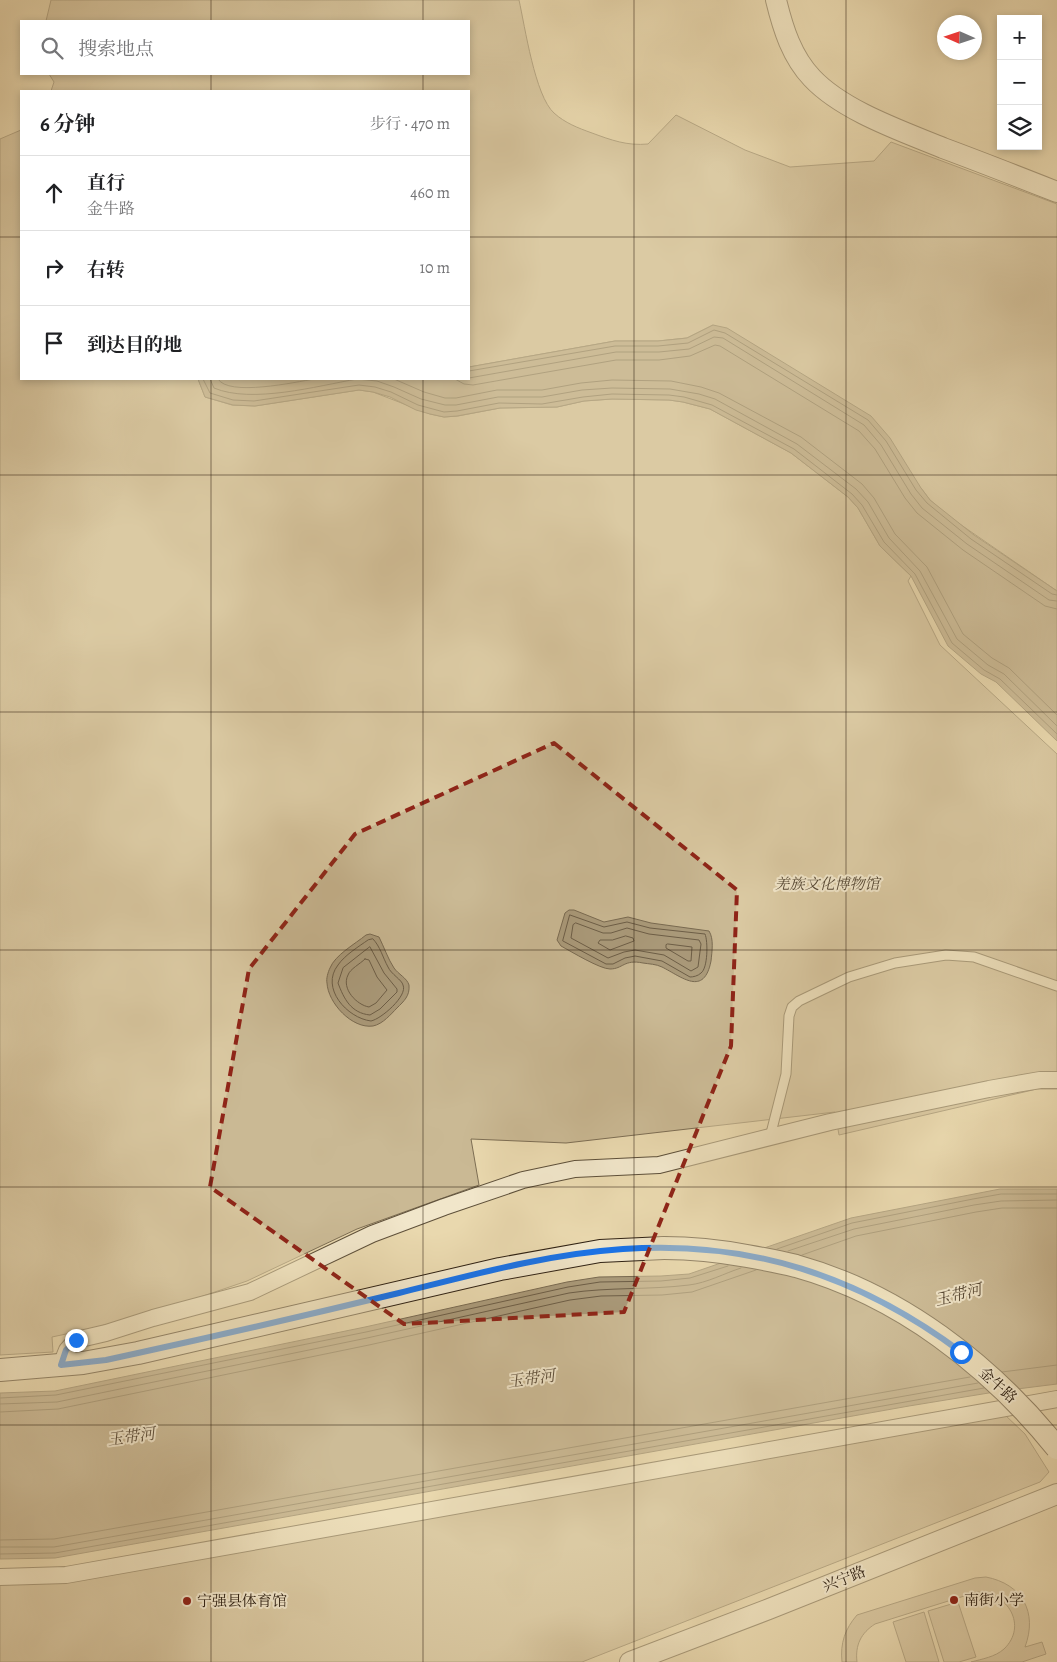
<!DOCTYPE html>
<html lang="zh">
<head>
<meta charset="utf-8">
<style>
  :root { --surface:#fff; --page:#f6f6f6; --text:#202124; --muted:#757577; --line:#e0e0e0 }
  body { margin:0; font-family:Alegreya,"Noto Serif SC",serif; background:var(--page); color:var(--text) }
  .controls { position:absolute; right:15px; top:15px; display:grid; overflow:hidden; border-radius:0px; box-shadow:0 2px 8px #0003 }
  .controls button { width:45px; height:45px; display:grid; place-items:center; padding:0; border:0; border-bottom:1px solid var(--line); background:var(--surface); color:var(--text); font:25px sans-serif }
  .compass { position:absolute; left:937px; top:15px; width:45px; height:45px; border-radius:50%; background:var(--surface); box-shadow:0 2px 8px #0003; rotate:273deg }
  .stop { position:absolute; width:15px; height:15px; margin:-11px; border:4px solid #1a73e8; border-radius:50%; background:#fff }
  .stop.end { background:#1a73e8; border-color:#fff; box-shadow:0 1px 5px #0008 }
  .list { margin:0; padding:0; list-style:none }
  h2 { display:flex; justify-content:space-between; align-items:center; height:65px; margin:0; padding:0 20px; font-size:21px }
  h2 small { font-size:16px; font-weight:400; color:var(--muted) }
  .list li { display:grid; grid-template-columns:32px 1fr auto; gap:15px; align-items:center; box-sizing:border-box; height:75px; padding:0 20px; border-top:1px solid var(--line) }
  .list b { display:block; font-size:19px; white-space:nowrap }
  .list p { margin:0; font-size:16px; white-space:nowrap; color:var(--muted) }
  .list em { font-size:16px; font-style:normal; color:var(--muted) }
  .icon { flex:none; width:28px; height:28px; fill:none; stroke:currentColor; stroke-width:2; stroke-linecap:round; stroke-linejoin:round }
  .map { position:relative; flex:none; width:1057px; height:1662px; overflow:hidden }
  .search { position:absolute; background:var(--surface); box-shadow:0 2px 8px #0003; left:20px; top:20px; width:450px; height:55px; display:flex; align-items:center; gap:12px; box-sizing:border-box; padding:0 18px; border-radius:0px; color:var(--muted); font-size:19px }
  .panel { position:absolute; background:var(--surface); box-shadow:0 2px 8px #0003; left:20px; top:90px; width:450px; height:290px; border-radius:0px }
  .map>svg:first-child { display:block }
</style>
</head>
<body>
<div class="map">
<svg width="1057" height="1662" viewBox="0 0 1057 1662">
  <rect width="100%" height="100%" fill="#e9d8ae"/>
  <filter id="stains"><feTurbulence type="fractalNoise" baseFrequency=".004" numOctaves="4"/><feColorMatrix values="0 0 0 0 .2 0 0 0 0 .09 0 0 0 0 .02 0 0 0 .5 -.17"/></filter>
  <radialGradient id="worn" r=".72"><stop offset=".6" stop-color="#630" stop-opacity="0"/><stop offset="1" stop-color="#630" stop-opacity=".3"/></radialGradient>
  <!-- green -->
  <g fill="#cab994" stroke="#7d6e54">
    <path d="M51,0H519C525,27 535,96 554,113C565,123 578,128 592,133C611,140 627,146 648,144L676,115L745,150L790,167L874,161L891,142L1057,204V591L951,518L930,500L921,488L713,325L687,338L658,341H615L469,367V91H51L54,82L49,74H469V21H46Z"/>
    <polygon points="21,130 21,379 198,379 205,397 232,405 255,406 359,390 373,392 430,414 444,417 458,416 500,408 557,407 584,401 612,399 669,400 683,402 710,409 791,453 848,497 858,508 880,546 911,576 908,581 940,645 1057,754 1057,1089 1037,1089 839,1135 835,1112 566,1143 471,1139 479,1185 357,1229 247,1281 136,1319 52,1337 53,1352 0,1355 0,139"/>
    <polygon points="1004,1414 1025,1434 1049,1472 1040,1482 582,1662 0,1662 0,1584"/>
    <path d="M986,1577C1022,1584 1038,1612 1025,1647L1042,1642L1046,1654L1022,1662H971C982,1659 995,1657 1004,1649C1028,1626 1008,1592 977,1592L875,1624C861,1633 855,1645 857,1662H842C840,1643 845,1629 857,1615L975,1578Z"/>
    <polygon points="958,1602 976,1657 959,1662 944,1662 928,1611"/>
    <polygon points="924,1612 939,1662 906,1662 893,1622"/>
  </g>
  <!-- water -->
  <g fill="#aa9a7a" stroke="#796a51">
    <polygon points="713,325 727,328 871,416 890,438 921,488 930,500 974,535 1057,591 1057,741 996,682 981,674 948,646 911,576 880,546 858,508 848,497 791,453 710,409 683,402 669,400 612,399 584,401 557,407 500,408 457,416 444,417 430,414 416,410 390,397 373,392 359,390 255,406 233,405 205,397 198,379 469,379 469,367 615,341 658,341 687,338"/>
    <path d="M569,910H574L604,922L628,917L651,923L709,931C714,939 712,951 711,961C704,997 682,977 662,967C656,964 649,964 643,963C624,959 623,969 610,969C600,969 572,952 561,946L557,940L565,913Z"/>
    <path d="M370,934L379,937C384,947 388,959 394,968C398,974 407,978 409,985C410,996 404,1001 397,1008C391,1014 383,1024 373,1026C352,1029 328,1003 327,983C326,979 328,972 330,968C335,955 355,944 366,935Z"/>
    <polygon points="1000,1189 1057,1189 1057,1384 1001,1391 909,1406 55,1558 0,1559 0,1393 55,1391 365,1327 567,1282 599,1277 661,1276 689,1274 851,1218"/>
  </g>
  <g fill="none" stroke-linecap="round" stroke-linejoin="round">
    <!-- shore -->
    <g stroke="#6d5e47" stroke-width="1">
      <polyline points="469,371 615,346 658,346 688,343 714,330 725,333 868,420 886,441 916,490 927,503 971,539 1052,594 1057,595"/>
      <polyline points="469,378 616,352 659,352 689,349 714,337 723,338 864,425 881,445 911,494 922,508 967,544 1049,600 1057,601"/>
      <polyline points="203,379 210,393 233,400 254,401 359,385 375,387 391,392 418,405 444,412 457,411 499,403 542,404 583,397 612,394 669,395 684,397 712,405 794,449 852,494 862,505 884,542 915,574 952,643 984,670 1000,679 1057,734"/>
      <path d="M210,379L214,388C252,404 317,386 357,379L377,381L394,387L421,399L445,405H456L498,397H542L582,390L612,388L670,389L699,394L715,399L797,444L856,489L868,502L889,538L920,571L957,639L988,665L1004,674L1057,726"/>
      <path d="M218,379C228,397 296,382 314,379"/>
      <polyline points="394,379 424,392 445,398 456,398 497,390 542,390 581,383 612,380 671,381 701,387 719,393 801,437 862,484 874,498 895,534 927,567 963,634 992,658 1009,668 1057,715"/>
      <polyline points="455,379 464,384 473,385 616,360 659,360 690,356 715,345 720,346 859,431 875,449 905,498 917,513 963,550 1045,606 1057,609"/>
      <path d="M570,915L604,927L627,922L650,928L705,934C708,941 708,968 701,973C698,976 693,977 690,977L662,961L635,956L625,958L613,964H606L563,941Z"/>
      <polygon points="576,923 603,933 611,933 627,928 649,934 699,940 701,944 698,967 691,971 664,955 635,950 624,952 608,958 571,938 573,925"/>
      <polygon points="626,936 633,938 634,941 610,950 598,943 600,940 612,940"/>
      <path d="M373,939C380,946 383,958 388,967C391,974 402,980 403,985C408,996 381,1019 371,1021C347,1018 320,988 338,965C345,955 358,947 368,940Z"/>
      <polygon points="668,944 692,947 691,961 688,961 666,948 666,945"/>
      <path d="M370,947L384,973L397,989V992L380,1009L370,1015C351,1013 344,999 338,983L343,968Z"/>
      <path d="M365,959L369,960L377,977L387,990L376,1003L369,1007C357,1005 341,989 348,975C350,969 360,964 365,959Z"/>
      <polyline points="777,1249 852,1223 973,1199 1001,1194 1057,1194"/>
      <polyline points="788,1251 854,1229 974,1205 1001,1201 1057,1200"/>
      <polyline points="802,1255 856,1236 976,1212 1002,1208 1057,1208"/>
      <polyline points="1002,1372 1057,1365"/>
      <polyline points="0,1398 56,1395 366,1332 568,1287 600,1282 661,1281 690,1278 728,1266"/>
      <path d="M0,1404L57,1402L367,1338L569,1293C609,1287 649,1290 689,1285C707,1283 725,1273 741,1268"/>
      <polyline points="0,1412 58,1409 369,1345 570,1300 601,1296 662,1295 692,1292 756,1270"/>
      <polyline points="0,1540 54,1539 970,1377"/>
      <polyline points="0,1547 54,1547 978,1383"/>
      <polyline points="0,1554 55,1553 984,1388"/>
    </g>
    <defs>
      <polyline id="service" points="770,1137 786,1074 789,1016 792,1007 799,1001 849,977 895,963 946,955 974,957 1057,986"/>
      <g id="minor">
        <polyline points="61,1365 67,1350 76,1340 106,1333 153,1318 250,1292 372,1234 444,1207 523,1180 575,1169 659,1165 830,1122 989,1089 1040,1080 1057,1080"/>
        <polyline points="0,1577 66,1575 1057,1399"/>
      </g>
      <g id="tertiary">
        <path d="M776,0C783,29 792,57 812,78C843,111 902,131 943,148C981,162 1019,177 1057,192"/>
        <polyline points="630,1662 769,1609 1057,1494"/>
      </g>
      <polyline id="secondary" points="0,1370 83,1363 138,1353 500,1269 600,1251 664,1248"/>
    </defs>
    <!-- service casing -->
    <use href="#service" stroke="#5e503a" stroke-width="11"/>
    <!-- minor casing -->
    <use href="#minor" stroke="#5e503a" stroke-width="18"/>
    <!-- tertiary casing -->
    <use href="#tertiary" stroke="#5e503a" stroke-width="22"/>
    <!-- secondary casing -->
    <use href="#secondary" stroke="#302214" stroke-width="24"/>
    <!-- service -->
    <use href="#service" stroke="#f1e6ca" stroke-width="9"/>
    <!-- minor -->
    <use href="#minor" stroke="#f1e6ca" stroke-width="16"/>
    <!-- tertiary -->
    <use href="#tertiary" stroke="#f1e6ca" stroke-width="20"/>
    <!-- secondary -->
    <use href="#secondary" stroke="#f1e6ca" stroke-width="22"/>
    <defs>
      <path id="secondary-bridge" d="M664,1248C692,1248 720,1251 747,1256C764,1259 780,1262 796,1266C900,1295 990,1365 1057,1448"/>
    </defs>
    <!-- secondary-bridge casing -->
    <use href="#secondary-bridge" stroke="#302214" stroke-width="24" stroke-linecap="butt"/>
    <!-- secondary-bridge -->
    <use href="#secondary-bridge" stroke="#f1e6ca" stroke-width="22"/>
  </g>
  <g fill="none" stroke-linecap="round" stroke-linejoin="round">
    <!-- route -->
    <path stroke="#1a73e8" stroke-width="6" d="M76,1340L66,1350L61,1365L106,1360L138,1353C225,1334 312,1314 399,1293C472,1275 547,1254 623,1249C750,1240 859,1276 961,1352"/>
  </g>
  <!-- marked area -->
  <path d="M0 0H1057V1662H0ZM554,743L737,890L731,1046L624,1312L404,1324L210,1187L249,969L355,834Z" fill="#e9d8ae" fill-opacity=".55" fill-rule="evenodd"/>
  <path fill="none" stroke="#8f2418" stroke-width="4" stroke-dasharray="10 6" stroke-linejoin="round" d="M554,743L737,890L731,1046L624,1312L404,1324L210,1187L249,969L355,834Z"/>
  <!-- grid -->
  <path fill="none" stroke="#302214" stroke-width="1" stroke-opacity="0.55" d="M211,0V21M423,0V21M634,0V1662M846,0V1662M211,74V91M423,74V91M0,237H21M469,237H1057M211,379V1662M423,379V1662M0,475H1057M0,712H1057M0,950H1057M0,1187H1057M0,1425H1057"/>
  <!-- markers -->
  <g fill="#8f2418" stroke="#f1e6ca" stroke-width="2">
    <circle cx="954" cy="1600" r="5"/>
    <circle cx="187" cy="1601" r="5"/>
  </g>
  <g text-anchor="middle" stroke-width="4" stroke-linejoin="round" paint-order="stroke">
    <!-- park labels -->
    <g font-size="15" font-style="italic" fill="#564834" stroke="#f1e6ca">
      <text x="827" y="889">羌族文化博物馆</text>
    </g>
    <!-- street labels -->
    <g font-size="15" fill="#302214" stroke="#f1e6ca">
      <text transform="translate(998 1385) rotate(42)" y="5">金牛路</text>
      <text transform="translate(844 1579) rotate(-22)" y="5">兴宁路</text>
    </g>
    <!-- poi labels -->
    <g font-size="15" fill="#302214" stroke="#f1e6ca" text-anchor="start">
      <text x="964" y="1605">南街小学</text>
      <text x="197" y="1606">宁强县体育馆</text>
    </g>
    <!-- water labels -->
    <g font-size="16" font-style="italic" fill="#5b4c38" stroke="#f1e6ca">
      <text transform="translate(958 1294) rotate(-14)" y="6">玉带河</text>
      <text transform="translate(531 1378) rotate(-8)" y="6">玉带河</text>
      <text transform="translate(131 1436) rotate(-8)" y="6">玉带河</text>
    </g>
  </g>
  <rect width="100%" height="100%" filter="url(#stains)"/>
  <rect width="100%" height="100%" fill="url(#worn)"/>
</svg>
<div class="controls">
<button>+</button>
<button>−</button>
<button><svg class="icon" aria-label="layers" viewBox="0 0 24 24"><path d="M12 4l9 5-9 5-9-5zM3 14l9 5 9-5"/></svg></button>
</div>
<svg class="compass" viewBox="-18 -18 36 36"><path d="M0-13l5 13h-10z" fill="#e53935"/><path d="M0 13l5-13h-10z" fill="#757577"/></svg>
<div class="stop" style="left:961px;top:1352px"></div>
<div class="stop end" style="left:76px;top:1340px"></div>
<div class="search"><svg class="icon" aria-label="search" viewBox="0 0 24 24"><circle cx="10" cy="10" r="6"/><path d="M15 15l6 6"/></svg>搜索地点</div>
<section class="panel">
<h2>6 分钟<small>步行 · 470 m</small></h2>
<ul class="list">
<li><svg class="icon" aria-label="ahead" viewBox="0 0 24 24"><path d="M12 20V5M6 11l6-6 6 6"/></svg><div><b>直行</b><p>金牛路</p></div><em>460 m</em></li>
<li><svg class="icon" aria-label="right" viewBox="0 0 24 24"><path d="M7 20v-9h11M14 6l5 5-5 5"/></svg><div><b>右转</b></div><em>10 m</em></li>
<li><svg class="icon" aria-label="arrive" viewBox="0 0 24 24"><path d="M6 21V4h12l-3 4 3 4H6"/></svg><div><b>到达目的地</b></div></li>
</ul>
</section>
</div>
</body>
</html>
